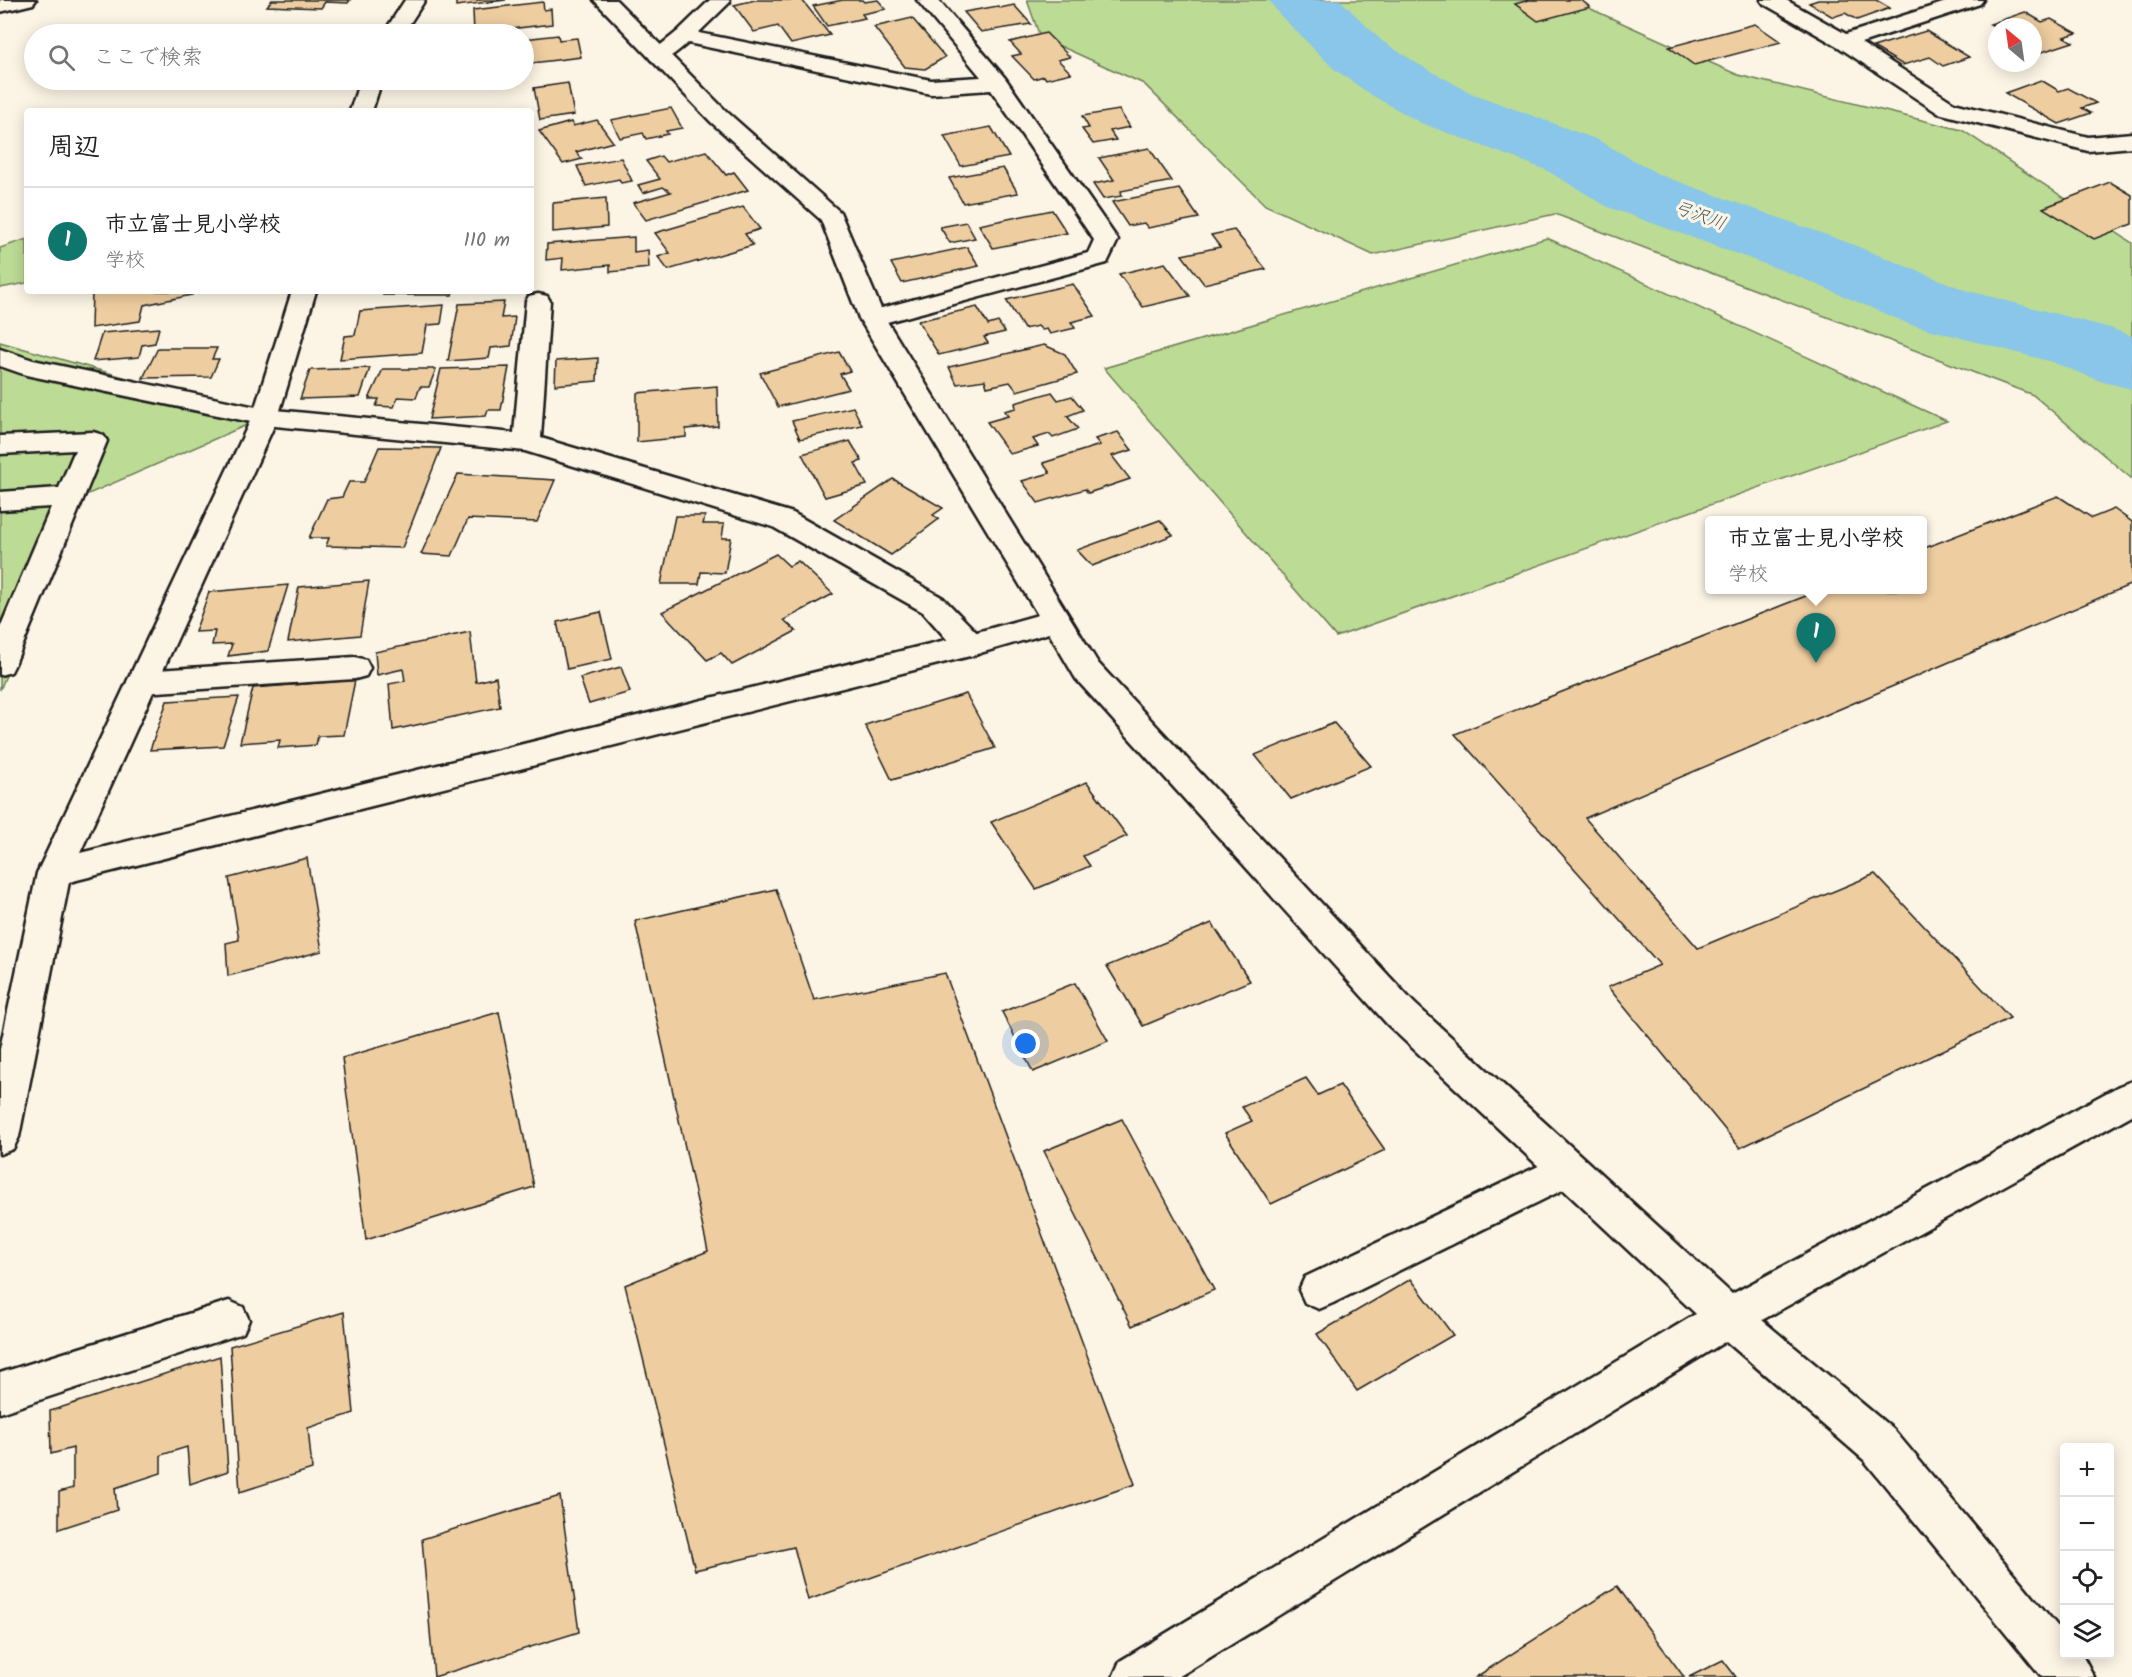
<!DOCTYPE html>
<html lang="ja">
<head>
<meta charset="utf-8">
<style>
  :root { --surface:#fff; --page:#f6f6f6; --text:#202124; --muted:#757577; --line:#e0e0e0; --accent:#0f766e }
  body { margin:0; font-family:Kalam,"Klee One",sans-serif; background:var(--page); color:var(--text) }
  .controls { position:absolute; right:18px; bottom:18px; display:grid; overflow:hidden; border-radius:6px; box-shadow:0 3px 15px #0003 }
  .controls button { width:54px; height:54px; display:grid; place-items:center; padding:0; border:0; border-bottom:2px solid var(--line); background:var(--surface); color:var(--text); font:30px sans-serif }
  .compass { position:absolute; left:1988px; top:18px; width:54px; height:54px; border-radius:50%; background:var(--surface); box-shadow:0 3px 15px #0003; rotate:331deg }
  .you { position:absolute; left:1026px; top:1044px; width:21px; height:21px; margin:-15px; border:4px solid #fff; border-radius:50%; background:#1a73e8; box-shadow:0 0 0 9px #1a73e833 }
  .badge { display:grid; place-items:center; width:39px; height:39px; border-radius:50%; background:var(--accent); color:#fff; font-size:20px; font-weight:700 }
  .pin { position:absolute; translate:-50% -50px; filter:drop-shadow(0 2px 3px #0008) }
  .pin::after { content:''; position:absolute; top:32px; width:21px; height:18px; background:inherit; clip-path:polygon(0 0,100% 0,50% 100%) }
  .popup { position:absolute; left:1705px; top:516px; width:222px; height:78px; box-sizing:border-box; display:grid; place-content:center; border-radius:6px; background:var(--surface); filter:drop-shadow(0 2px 4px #0005); font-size:20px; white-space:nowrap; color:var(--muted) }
  .popup b { font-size:22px; color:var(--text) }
  .popup::after { content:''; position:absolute; left:50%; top:100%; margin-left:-12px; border:12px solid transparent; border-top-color:var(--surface) }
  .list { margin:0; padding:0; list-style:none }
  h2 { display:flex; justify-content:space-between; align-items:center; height:78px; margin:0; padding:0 24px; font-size:26px }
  h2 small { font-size:20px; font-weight:400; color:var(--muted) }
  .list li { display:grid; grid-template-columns:39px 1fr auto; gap:18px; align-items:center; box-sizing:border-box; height:108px; padding:0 24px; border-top:2px solid var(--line) }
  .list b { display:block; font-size:22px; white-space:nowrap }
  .list p { margin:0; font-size:20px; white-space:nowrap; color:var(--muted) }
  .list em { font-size:20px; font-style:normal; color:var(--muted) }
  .icon { flex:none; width:33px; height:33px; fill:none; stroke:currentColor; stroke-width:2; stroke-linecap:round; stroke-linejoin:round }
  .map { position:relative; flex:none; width:2132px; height:1677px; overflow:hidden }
  .search { position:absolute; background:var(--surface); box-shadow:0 3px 15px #0003; left:24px; top:24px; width:510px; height:66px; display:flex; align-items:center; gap:15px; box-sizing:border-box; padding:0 21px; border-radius:33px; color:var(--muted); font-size:22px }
  .panel { position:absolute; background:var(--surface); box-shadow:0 3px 15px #0003; left:24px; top:108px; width:510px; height:186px; border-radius:6px }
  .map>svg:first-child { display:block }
</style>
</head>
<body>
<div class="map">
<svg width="2132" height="1677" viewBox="0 0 2132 1677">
  <rect width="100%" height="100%" fill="#fcf5e5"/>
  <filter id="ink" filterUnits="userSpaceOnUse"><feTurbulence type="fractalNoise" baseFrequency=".0167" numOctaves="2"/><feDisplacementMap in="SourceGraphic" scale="12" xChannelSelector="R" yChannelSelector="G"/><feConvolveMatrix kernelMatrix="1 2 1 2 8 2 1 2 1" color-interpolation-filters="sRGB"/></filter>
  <g filter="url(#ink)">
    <!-- green -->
    <g fill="#bcdb94" stroke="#6c7c58" stroke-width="1.5">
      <polygon points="1027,0 1571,0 1738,75 1962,130 2132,243 2132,479 2033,395 1555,214 1373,255 1265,205 1144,84 1040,37"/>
      <polygon points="1547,238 1947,421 1336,637 1104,368"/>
      <polygon points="27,239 27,283 0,288 0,248"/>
      <polygon points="0,342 265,417 79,498 0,690"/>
    </g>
    <!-- water -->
    <polygon fill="#89c6e9" stroke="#5d8297" stroke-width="1.5" points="1275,0 1323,0 1380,48 1472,103 1570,138 1638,169 1597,189 1427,112 1352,67"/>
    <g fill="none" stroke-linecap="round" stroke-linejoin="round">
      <!-- shore -->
      <g stroke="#48606e" stroke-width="1.5">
        <polyline points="1284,0 1355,62 1430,107 1595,182 1620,171 1619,167 1545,135 1485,115 1456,101 1361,41 1325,11 1319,0"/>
        <polygon points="1532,138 1601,167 1602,171 1595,174 1529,144 1528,140"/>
      </g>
      <!-- river -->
      <polygon fill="#89c6e9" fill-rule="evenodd" points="1269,0 1340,0 1382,41 1418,64 1471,93 1598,140 1660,175 1846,242 1965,290 2110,328 2132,336 2132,389 2103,382 2052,362 1909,324 1792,274 1608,207 1546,170 1421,123 1370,94 1334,69 1279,14"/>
    </g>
    <!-- building -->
    <g fill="#eecda0" stroke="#1c1c1c" stroke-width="1.5">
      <polygon points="272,0 350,0 348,3 325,2 321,8 267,6"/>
      <polygon points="456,0 506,0 456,6"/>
      <polygon points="755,0 802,0 830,35 791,44 778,26 754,32 734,5"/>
      <polygon points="843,0 862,0 864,2 878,0 886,9 862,14 865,18 827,26 813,6"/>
      <polygon points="1529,0 1581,0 1590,7 1538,21 1515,4"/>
      <polygon points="1818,0 1876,0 1890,8 1857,20 1845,13 1833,17 1809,3"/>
      <polygon points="543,2 544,10 551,9 552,24 474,33 473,10"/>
      <polygon points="1014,5 1031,24 981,32 964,12 998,6 1000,8"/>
      <polygon points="2025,12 2042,22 2051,19 2077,33 2064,37 2073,42 2042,52 2033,48 2033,27 1997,27 1990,24"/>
      <polygon points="912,18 945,57 925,69 905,67 874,27"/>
      <polygon points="1755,24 1781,42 1694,65 1669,47"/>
      <polygon points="1926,31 1969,57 1943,66 1930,57 1903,65 1873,47"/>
      <polygon points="1046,33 1070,57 1058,60 1071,73 1046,79 1044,76 1034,79 1012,56 1021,54 1010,42"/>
      <polygon points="558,35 559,40 577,38 581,57 524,64 524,39"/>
      <polygon points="433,80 489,80 452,85 451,80 434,82"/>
      <polygon points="2041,80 2059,91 2068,88 2096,103 2082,108 2091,113 2059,124 2005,93"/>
      <polygon points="568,83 574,115 540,120 534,88"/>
      <polygon points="671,108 682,128 666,131 668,134 646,139 643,133 620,138 611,120"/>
      <polygon points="1119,110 1130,127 1110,131 1116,140 1093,144 1082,129 1089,128 1082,116"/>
      <polygon points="597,120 613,142 576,152 582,159 563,164 539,131 571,122 573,126"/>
      <polygon points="991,127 1009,157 961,166 944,136"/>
      <polygon points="1149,148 1172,181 1121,191 1122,196 1103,199 1093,184 1114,180 1099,158"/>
      <polygon points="706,151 726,175 734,172 748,190 646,220 633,203 671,192 663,187 643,193 638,185 660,179 646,161 661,156 666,162"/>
      <polygon points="621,158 632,181 621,183 619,179 586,186 577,166"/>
      <polygon points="1003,168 1018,193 963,203 949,178"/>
      <polygon points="2110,182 2132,195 2132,224 2094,239 2043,208"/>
      <polygon points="1179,189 1199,218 1148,228 1144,223 1128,226 1112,202"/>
      <polygon points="606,198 607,227 553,232 553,203"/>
      <polygon points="743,207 760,229 745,234 753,245 668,270 658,257 670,253 655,233"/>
      <polygon points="1052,210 1067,233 993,248 979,225"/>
      <polygon points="966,222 975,238 950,243 940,227"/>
      <polygon points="1234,230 1266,269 1204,284 1182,255 1220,247 1211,235"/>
      <polygon points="634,237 634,252 648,250 649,268 610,272 610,265 562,270 563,258 546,260 547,244"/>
      <polygon points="967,247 979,266 902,283 891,263"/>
      <polygon points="1165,263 1190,296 1143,307 1119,274"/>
      <polygon points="1073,284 1095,316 1071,322 1075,328 1050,334 1047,329 1042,330 1038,326 1024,329 1006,300"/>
      <polygon points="92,291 192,291 192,295 144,305 140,321 91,328"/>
      <polygon points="385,291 453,291 452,295 383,295"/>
      <polygon points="504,302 501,318 515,317 511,346 491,348 489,358 448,361 459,304"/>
      <polygon points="444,305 441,324 427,325 422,353 340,359 345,336 355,335 360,311"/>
      <polygon points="977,307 988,325 998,322 1005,332 984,337 988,343 939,355 918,321"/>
      <polygon points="159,328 155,343 142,345 139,357 93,361 102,333"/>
      <polygon points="1044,345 1065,354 1077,374 1017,391 1010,382 987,387 985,380 957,384 949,367"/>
      <polygon points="158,348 217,348 212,359 219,359 211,377 143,378"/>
      <polygon points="839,352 850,371 840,374 849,389 778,407 760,373"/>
      <polygon points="598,358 597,381 555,385 556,361"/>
      <polygon points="509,367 501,410 488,410 486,416 429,419 441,369"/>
      <polygon points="370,368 360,397 300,399 310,370"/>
      <polygon points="383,369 436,369 429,387 420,387 416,398 398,397 394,407 376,406 379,399 369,399"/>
      <polygon points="717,386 718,426 686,429 686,437 637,442 637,393"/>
      <polygon points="1052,392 1058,400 1072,396 1083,410 1067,416 1078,429 1053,438 1049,434 1033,439 1038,446 1010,454 987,422 1008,416 1004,411 1016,408 1015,403"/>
      <polygon points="853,407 862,425 800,439 792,421"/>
      <polygon points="1118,432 1132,450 1112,456 1130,479 1088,493 1085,489 1038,503 1022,481 1050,473 1043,463 1100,445 1095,439"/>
      <polygon points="850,441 862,461 855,463 867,485 825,497 802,454"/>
      <polygon points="379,447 441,448 402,548 326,546 329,538 309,538 327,499 342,497 349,482 364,482"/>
      <polygon points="458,474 555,480 537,522 468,519 452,556 421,554"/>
      <polygon points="893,479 943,508 933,515 939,519 891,555 834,520"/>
      <polygon points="2058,496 2092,518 2114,509 2132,522 2132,584 1585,818 1698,948 1875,874 2010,1018 1740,1148 1608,987 1660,965 1455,734 1821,590 1922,590 1922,549"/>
      <polygon points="675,516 705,516 703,524 724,524 722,538 731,538 725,573 701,572 699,584 661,584"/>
      <polygon points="1160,520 1173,535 1092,566 1077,550"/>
      <polygon points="776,554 789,566 798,561 833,594 784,620 796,631 732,665 721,653 707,660 662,612"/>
      <polygon points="369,581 360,635 288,642 299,587"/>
      <polygon points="288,585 268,651 228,656 232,644 212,645 215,631 195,632 209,592"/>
      <polygon points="601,612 612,659 567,669 557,622"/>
      <polygon points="470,632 476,682 496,677 500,707 393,730 389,684 405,681 403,669 377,675 375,652"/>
      <polygon points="621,667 630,692 589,704 580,678"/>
      <polygon points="355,680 344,735 318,736 316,745 278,748 280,740 240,743 253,688"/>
      <polygon points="966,694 995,748 892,780 865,725"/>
      <polygon points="239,697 223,746 150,750 167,701"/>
      <polygon points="1334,723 1371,766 1291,799 1255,755"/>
      <polygon points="1087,782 1127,836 1083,856 1090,866 1036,889 991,822"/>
      <polygon points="307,858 322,951 228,976 226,943 239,940 229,878"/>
      <polygon points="776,889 814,1000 945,973 1135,1484 808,1600 794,1547 695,1570 625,1285 708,1251 635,921"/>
      <polygon points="1212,923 1250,981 1143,1026 1107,966"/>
      <polygon points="1075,983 1108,1041 1033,1072 1002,1012"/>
      <polygon points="499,1012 534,1187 366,1240 342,1058"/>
      <polygon points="1306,1078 1318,1095 1340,1085 1385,1150 1271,1204 1225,1133 1252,1121 1242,1107"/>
      <polygon points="1122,1119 1214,1290 1132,1326 1044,1151"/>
      <polygon points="1411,1279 1453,1335 1357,1391 1317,1334"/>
      <polygon points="344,1312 354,1413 308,1428 312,1469 240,1492 230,1346"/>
      <polygon points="220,1356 228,1471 190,1484 187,1447 161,1455 161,1473 115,1488 117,1510 59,1529 59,1492 73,1488 73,1448 51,1454 50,1411"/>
      <polygon points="560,1496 579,1632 434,1677 422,1539"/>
      <polygon points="1617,1586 1684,1677 1476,1677"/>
      <polygon points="1723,1660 1736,1677 1689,1677"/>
    </g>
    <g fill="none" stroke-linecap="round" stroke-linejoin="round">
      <defs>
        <g id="lane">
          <polygon points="710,0 729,0 730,2 691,40 684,42 677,40 673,36 677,32"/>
          <polygon points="93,432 103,435 107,441 15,664 11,672 0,675 0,628 51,507 0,510 0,492 59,488 75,450 0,454 0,436"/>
        </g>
        <g id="street">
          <polygon points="0,0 36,0 33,4 0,12"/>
          <path d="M917,0H938L1005,78L1118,240L1107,263L872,326L863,323L859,318L863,313L1088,253L1094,240L991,90L931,94L688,43C676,52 667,63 651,60L648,55L677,32L684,30L931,80L981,77Z"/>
          <polygon points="1761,0 1786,0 1846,34 1952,0 1983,0 1980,4 1861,43 1954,103 2088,137 2132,133 2132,147 2088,151 1938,113 1837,46 1764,4"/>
          <polygon points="538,294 547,296 550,301 541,438 793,513 943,598 981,637 985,645 981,653 970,656 959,653 923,612 773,527 525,451 265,425 26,375 0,366 0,349 33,360 265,409 514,433 526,301 529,296"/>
          <polygon points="355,657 366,660 370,668 366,676 355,679 142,693 131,690 127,682 131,674 142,671"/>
          <polygon points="1568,1152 1581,1157 1587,1169 1581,1181 1333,1303 1319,1309 1305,1303 1299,1290 1305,1277"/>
          <polygon points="229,1301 243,1307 249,1320 243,1333 0,1413 0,1373"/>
        </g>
        <g id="secondary">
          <polygon points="405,0 425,0 403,34 383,34"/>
          <polygon points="594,0 616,0 727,112 840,212 885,318 1098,663 1414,1003 1732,1294 2119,1086 2132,1081 2132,1115 1762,1320 1894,1430 2064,1634 2064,1654 2082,1654 2094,1677 2042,1677 1864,1460 1726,1341 1178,1677 1113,1677 1120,1661 1696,1314 1388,1025 1076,679 1049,633 970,656 69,882 19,1137 13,1149 0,1154 0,1049 37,873 252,417 292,291 316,291 278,417 80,853 970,634 1038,615 859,318 821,220 711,122"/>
          <polygon points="360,80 382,80 372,111 350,111"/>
        </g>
      </defs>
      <!-- lane casing -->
      <use href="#lane" stroke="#1c1c1c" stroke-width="5"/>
      <!-- street casing -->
      <use href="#street" stroke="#1c1c1c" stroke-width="5"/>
      <!-- secondary casing -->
      <use href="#secondary" stroke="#1c1c1c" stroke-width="5"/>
      <!-- lane -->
      <use href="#lane" fill="#fcf5e5" fill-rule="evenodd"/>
      <!-- street -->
      <use href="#street" fill="#fcf5e5" fill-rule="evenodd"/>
      <!-- secondary -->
      <use href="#secondary" fill="#fcf5e5" fill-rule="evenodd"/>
    </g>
  </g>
  <g text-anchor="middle" stroke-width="6" stroke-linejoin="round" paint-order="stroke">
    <!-- far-water labels -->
    <g font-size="18" font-style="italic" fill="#425864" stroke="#fcf5e5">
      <text transform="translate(1700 215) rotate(20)" y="6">弓沢川</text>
    </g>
  </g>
</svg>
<div class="controls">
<button>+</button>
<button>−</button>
<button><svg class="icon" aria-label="locate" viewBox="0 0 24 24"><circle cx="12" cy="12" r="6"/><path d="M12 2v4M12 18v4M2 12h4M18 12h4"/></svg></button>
<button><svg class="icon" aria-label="layers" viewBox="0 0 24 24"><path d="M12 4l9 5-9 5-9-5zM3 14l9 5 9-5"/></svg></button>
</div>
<svg class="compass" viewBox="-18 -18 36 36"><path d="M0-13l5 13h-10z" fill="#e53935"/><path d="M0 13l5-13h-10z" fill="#757577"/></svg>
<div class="you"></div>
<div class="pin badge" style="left:1816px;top:663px">1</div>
<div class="popup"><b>市立富士見小学校</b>学校</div>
<div class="search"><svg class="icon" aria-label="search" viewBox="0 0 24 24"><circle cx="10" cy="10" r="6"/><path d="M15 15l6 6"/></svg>ここで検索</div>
<section class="panel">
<h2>周辺<small></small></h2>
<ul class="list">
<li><span class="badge">1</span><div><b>市立富士見小学校</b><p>学校</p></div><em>110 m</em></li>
</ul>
</section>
</div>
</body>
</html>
